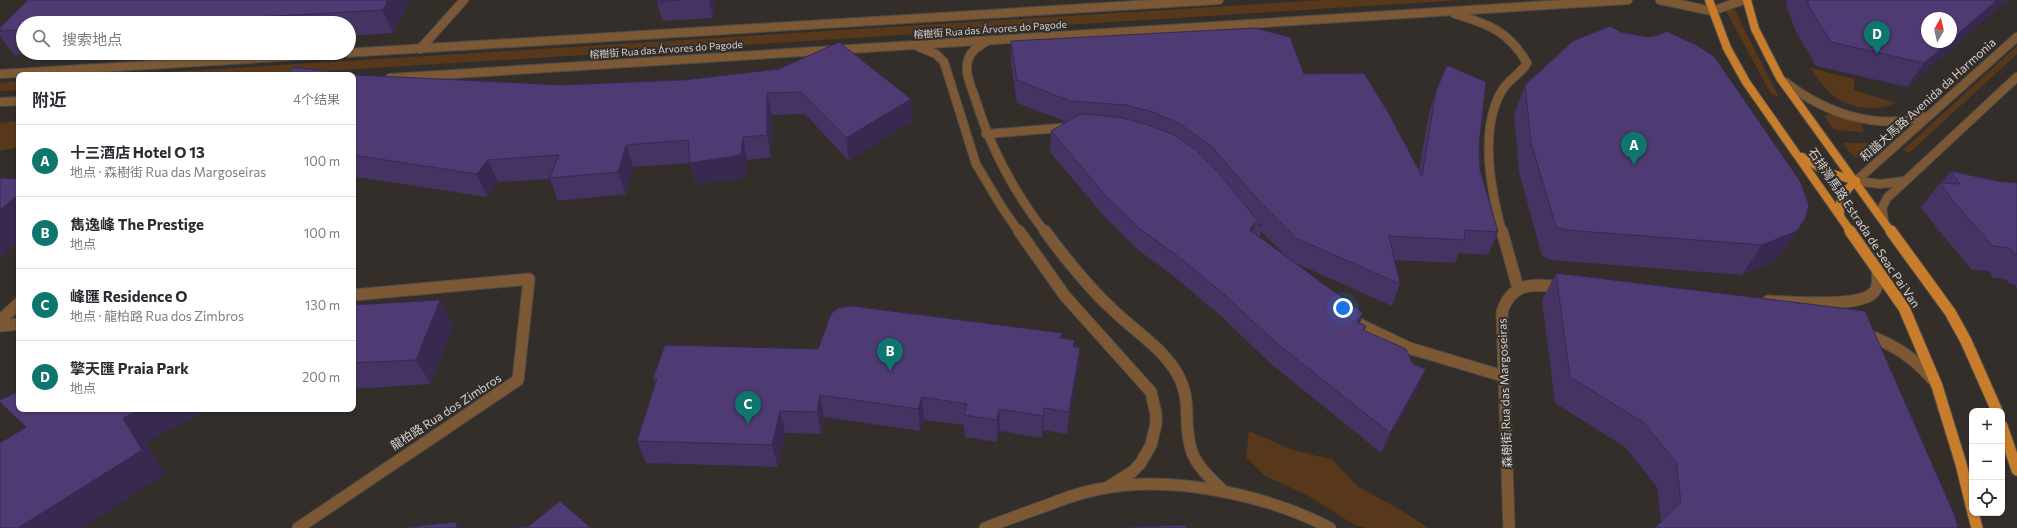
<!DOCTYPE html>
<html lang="zh">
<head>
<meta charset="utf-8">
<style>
  :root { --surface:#fff; --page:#f7f7f7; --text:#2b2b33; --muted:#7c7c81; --line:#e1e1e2; --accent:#0f766e }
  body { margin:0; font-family:Commissioner,"Noto Sans SC",sans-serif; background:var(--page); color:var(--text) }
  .controls { position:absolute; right:12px; bottom:12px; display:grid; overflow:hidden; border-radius:8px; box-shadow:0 1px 3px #0004 }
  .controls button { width:36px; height:36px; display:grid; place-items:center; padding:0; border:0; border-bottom:1px solid var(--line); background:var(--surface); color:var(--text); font:20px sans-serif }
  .compass { position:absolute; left:1921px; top:12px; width:36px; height:36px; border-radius:50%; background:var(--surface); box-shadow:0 1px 3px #0004; rotate:8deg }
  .you { position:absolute; left:1343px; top:308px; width:14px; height:14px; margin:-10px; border:3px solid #fff; border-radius:50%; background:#1a73e8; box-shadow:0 0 0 6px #1a73e833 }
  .badge { display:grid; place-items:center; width:26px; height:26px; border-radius:50%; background:var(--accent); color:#fff; font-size:13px; font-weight:700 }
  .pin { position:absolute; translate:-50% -33px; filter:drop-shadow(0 1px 2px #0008) }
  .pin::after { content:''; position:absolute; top:21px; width:14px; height:12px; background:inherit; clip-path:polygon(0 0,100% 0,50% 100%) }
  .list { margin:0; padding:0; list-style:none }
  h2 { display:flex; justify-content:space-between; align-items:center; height:52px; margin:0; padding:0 16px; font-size:17px }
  h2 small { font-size:13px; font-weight:400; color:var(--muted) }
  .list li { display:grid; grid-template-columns:26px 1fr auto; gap:12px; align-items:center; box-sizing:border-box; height:72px; padding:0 16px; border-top:1px solid var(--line) }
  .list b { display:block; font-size:15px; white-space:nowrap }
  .list p { margin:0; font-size:13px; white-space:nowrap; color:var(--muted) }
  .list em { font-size:13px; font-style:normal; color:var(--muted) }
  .icon { flex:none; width:22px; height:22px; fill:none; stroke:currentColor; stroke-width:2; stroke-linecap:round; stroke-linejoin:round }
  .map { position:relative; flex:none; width:2017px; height:528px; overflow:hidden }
  .search { position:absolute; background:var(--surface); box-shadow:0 1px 3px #0004; left:16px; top:16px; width:340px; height:44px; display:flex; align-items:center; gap:10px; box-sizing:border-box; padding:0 14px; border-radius:22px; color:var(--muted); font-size:15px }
  .panel { position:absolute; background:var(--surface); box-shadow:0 1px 3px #0004; left:16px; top:72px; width:340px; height:340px; border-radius:8px }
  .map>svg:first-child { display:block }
</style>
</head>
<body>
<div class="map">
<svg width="2017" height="528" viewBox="0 0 2017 528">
  <rect width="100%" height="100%" fill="#332e29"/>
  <!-- green -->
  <g fill="#57381a">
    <polygon points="1323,0 1463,0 262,75 122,75"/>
    <polygon points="1729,8 1736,11 1741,23 1779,97 1771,94 1726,11"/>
    <polygon points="2017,46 2017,54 1909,153 1903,150"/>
    <path d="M1810,68L1854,79V90L1896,103C1876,111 1850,110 1833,95C1824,88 1817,77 1810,68Z"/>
    <polygon points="19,81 19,90 0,91 0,83"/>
    <polygon points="1829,114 1861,123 1864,132 1834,130 1824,116"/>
    <polygon points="19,121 19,147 0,151 0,123"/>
    <path d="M1843,143H1872L1878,150L1863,159C1852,157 1849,152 1843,143Z"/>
    <polygon points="1249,431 1290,449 1333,460 1357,486 1401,510 1428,528 1366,528 1353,524 1307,495 1265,476 1246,457"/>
  </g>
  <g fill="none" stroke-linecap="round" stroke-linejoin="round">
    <defs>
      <g id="minor-far1">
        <polyline points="1660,0 1712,11 1744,0"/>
        <path d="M1455,14C1488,24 1509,31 1527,63C1521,74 1508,79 1501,92C1479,132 1491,190 1502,232"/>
        <path d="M987,41C979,46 971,50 968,60C964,73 972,88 976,101C991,149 1014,192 1045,232"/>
        <polyline points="919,47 936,54 944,62 976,164 1003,209 1019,232"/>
        <polyline points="420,49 464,0"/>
        <polyline points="0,74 1219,0"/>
        <polyline points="390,78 1628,0"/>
        <path d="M1785,82C1825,113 1874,130 1924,117"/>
        <polyline points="0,102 19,101"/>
        <polyline points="986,134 1072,127"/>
        <polyline points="1856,181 2017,37"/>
        <polyline points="1856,181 1880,184 1905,181"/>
        <polyline points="1884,220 1882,208 1887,198 2017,77"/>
      </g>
      <g id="minor">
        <polyline points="1019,231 1065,296 1151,392 1156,414 1156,424 1151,445 1140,464 1132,472 1108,487"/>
        <path d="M1045,231C1065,258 1087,286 1112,309C1132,329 1159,345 1175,370C1194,400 1182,421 1191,449C1196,467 1212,479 1224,492"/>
        <polyline points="1502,231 1518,288"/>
        <path d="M1768,301C1790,302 1858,308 1873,293C1879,287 1878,277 1877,269"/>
        <polyline points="0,321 19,303"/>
        <polyline points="1355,322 1409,348 1503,376"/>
        <polyline points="0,326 19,324"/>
        <path d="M1864,334C1891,343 1913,356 1931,378"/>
        <polyline points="298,528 518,380 529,279 353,295"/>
        <path d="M985,528C1005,520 1025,513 1045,506C1063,499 1081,492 1100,489C1171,474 1267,495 1330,528"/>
        <path d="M1509,528L1502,312C1512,281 1534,284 1562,287"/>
      </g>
      <g id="major-far1">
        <polyline points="1709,0 1727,48 1746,82 1851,232"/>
        <polyline points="1747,0 1755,29 1780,78 1891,232"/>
        <polyline points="1802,157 1827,172 1856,181"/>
        <path d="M1840,214C1838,198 1845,191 1856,181"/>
      </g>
      <g id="major">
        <polyline points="1850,231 1904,308 1937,386 1961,464 1972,509"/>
        <polyline points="1891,231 1950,312 1966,341 1997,411"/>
        <polyline points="2002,426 2017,470"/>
        <polyline points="1973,513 1977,528"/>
      </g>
    </defs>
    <!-- minor-far1 casing -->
    <use href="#minor-far1" stroke="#504c47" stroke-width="10"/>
    <!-- minor casing -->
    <use href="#minor" stroke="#504c47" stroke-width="13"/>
    <!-- major-far1 casing -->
    <use href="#major-far1" stroke="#504c47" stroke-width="10"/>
    <!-- major casing -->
    <use href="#major" stroke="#504c47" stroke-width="13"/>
    <!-- minor-far1 -->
    <use href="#minor-far1" stroke="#7c5835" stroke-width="8"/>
    <!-- minor -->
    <use href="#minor" stroke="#7c5835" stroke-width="11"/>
    <!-- major-far1 -->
    <use href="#major-far1" stroke="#c77d2b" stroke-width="8"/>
    <!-- major -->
    <use href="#major" stroke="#c77d2b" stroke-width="11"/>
  </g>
  <!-- wall -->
  <g fill="#443363" fill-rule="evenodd">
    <polygon points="28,0 410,0 393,33 349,36 349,23 23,23 23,53 37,53 14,55 0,36 0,28"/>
    <polygon points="657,0 715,0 713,18 662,21 657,2"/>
    <polygon points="1786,0 2008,0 1907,87 1816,66 1796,32 1787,8"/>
    <path d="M1011,41L1304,74L1419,170L1429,113L1436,91L1479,145L1480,170L1498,232L1488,255L1459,253L1455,263L1394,260L1400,284L1392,306L1295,263L1363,313L1360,323L1366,326L1364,331L1413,364L1426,369L1417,390L1381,453L1270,363L1222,317L1176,278L1137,249L1104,216L1050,152L1051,131L1067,122L1017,103L1011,63ZM1261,231L1285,256L1260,237Z"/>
    <polygon points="779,69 912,121 849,161 805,114 772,115 771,157 747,160 746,177 696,185 690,163 633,167 626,194 558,201 550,179 498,182 487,197 357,177 353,181 353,75 562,85 683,80"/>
    <polygon points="1525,85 1797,231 1776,261 1742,275 1551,260 1542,256 1519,172 1514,114"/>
    <polygon points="1951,171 1997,181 2017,183 2017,289 2014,284 2009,284 2006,279 1993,278 1989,271 1972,270 1935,226 1921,207 1940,183 1941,183"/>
    <polygon points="1556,273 1955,516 1661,522 1657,487 1625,447 1555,403 1542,300"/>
    <polygon points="440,300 453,325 431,384 353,389 353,305"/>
    <polygon points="1062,333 1061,338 1074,347 1080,348 1078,370 1067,434 1043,430 1042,438 1000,431 997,442 965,437 964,425 924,420 920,431 824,417 821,434 785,433 778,467 646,463 637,441 655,385 653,378 818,349"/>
  </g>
  <!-- shaded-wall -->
  <g fill="#372950">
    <polygon points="388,0 410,0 393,33 383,10"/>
    <polygon points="709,0 715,0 713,18"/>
    <polygon points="1997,0 2008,0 1907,87 1924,63 1949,42 1951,42 1951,40"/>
    <polygon points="767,93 772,115 771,157 767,135"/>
    <polygon points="911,99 912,121 849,161 846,138"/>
    <polygon points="743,137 747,160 746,177 696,185 690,163"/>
    <polygon points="626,145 633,167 626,194 618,172"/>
    <polygon points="488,160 498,182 487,197 477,174"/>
    <polygon points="353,169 357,177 353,181"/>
    <polygon points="19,194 19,231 14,235 19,241 0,257 0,210"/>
    <polygon points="1255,222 1250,243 1250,230"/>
    <polygon points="1797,231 1776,261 1742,275 1762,245"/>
    <polygon points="440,300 453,325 431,384 416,360"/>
    <polygon points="1363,313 1356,334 1357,322"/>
    <polygon points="1080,348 1078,370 1067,434 1069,412"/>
    <polygon points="1426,369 1417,390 1381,453 1390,433"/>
    <polygon points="820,395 824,417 821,434 817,412"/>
    <polygon points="922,397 924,420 920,431 918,409"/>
    <polygon points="1044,408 1043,430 1042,438 1043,416"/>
    <polygon points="140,409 209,409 146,443 165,474 82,528 18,528 123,418"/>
    <polygon points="999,409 1000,431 997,442 997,420"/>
    <polygon points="780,411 785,433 778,467 772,445"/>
    <polygon points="457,522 461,528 456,528"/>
  </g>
  <!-- building -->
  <g fill="#4f3b73" stroke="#372950">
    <polygon points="28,0 388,0 383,10 167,22 169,20 122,23 23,23 23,30 0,31 0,28"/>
    <polygon points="657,0 680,0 657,2"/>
    <polygon points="1807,0 1997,0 1951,40 1951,18 1927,18 1927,42 1949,42 1924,63 1831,42 1810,8"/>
    <polygon points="1610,26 1621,32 1648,37 1659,35 1666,31 1696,45 1714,56 1800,181 1809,205 1805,219 1797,231 1762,245 1566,230 1556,227 1531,142 1525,85 1573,41"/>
    <polygon points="1255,28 1290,37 1304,74 1364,73 1388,112 1422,176 1436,91 1447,65 1486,82 1479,145 1480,170 1498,232 1465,230 1464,240 1389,236 1400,284 1296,238 1260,202 1212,147 1180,124 1153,112 1126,105 1070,101 1017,80 1011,41"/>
    <polygon points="839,42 911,99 846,138 801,92 767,93 767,135 743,137 741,155 690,163 688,140 626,145 618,172 550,178 559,155 488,160 477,174 353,155 353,75 286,75 294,67 357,75 562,85 683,80 779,69"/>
    <polygon points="1080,114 1096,115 1123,118 1149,125 1174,135 1196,150 1218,172 1262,226 1255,222 1250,230 1363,313 1357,322 1366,326 1363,330 1406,349 1413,364 1426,369 1390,433 1275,342 1226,296 1179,257 1140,229 1106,196 1051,131"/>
    <polygon points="1951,171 1997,181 2017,183 2017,254 2014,254 2010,248 1993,246 1954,202 1940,183 1960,184"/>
    <polygon points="0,178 19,179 19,194 0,210"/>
    <polygon points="1556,273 1865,311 1955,516 1958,528 1655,528 1681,502 1676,462 1643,422 1570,377"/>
    <polygon points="440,300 416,360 353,363 353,305"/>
    <polygon points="852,306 1062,333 1060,338 1075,340 1073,346 1080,348 1069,412 1044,408 1043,416 999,409 997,420 964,415 967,404 922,397 918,409 820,395 817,412 780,411 772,445 637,441 657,378 653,378 665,345 818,349 831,314 838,308"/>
    <polygon points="19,391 19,409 140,409 123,418 142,450 18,528 0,528 0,443 26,427 0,402 0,400"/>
    <polygon points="560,501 591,528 509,528 529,526"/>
    <polygon points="457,522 456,528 409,528 409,527"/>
    <polygon points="1186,525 1187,528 1128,528 1130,527"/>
  </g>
  <g text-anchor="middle" stroke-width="4" stroke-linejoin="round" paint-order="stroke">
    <!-- far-street labels -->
    <g font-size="10" fill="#d6d2cf" stroke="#332e29">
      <text transform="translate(990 29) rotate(-4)" y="4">榕樹街 Rua das Árvores do Pagode</text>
      <text transform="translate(666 49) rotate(-4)" y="4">榕樹街 Rua das Árvores do Pagode</text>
    </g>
    <!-- street labels -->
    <g font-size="12" fill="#d6d2cf" stroke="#332e29">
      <text transform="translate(1928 100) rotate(-42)" y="4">和諧大馬路 Avenida da Harmonia</text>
      <text transform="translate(1864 228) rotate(56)" y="4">石排灣馬路 Estrada de Seac Pai Van</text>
      <text transform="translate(1505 393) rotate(-92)" y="4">森樹街 Rua das Margoseiras</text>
      <text transform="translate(446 412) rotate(-33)" y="4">龍柏路 Rua dos Zimbros</text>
    </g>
  </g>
</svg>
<div class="controls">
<button>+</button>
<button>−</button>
<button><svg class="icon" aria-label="locate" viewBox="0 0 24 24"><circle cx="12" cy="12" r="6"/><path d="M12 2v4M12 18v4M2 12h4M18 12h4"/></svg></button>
</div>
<svg class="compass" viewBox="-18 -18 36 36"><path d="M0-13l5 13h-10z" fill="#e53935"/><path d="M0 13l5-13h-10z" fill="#7c7c81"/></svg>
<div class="you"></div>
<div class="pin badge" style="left:1634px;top:165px">A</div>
<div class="pin badge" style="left:890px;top:371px">B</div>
<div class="pin badge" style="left:748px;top:424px">C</div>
<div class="pin badge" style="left:1877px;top:54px">D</div>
<div class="search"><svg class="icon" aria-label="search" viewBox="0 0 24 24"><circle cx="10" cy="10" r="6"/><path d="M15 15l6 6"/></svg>搜索地点</div>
<section class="panel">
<h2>附近<small>4个结果</small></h2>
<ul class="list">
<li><span class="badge">A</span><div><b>十三酒店 Hotel O 13</b><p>地点 · 森樹街 Rua das Margoseiras</p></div><em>100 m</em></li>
<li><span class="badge">B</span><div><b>雋逸峰 The Prestige</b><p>地点</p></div><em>100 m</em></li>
<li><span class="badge">C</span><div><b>峰匯 Residence O</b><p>地点 · 龍柏路 Rua dos Zimbros</p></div><em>130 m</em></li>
<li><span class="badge">D</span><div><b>擎天匯 Praia Park</b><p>地点</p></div><em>200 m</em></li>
</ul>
</section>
</div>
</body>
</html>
